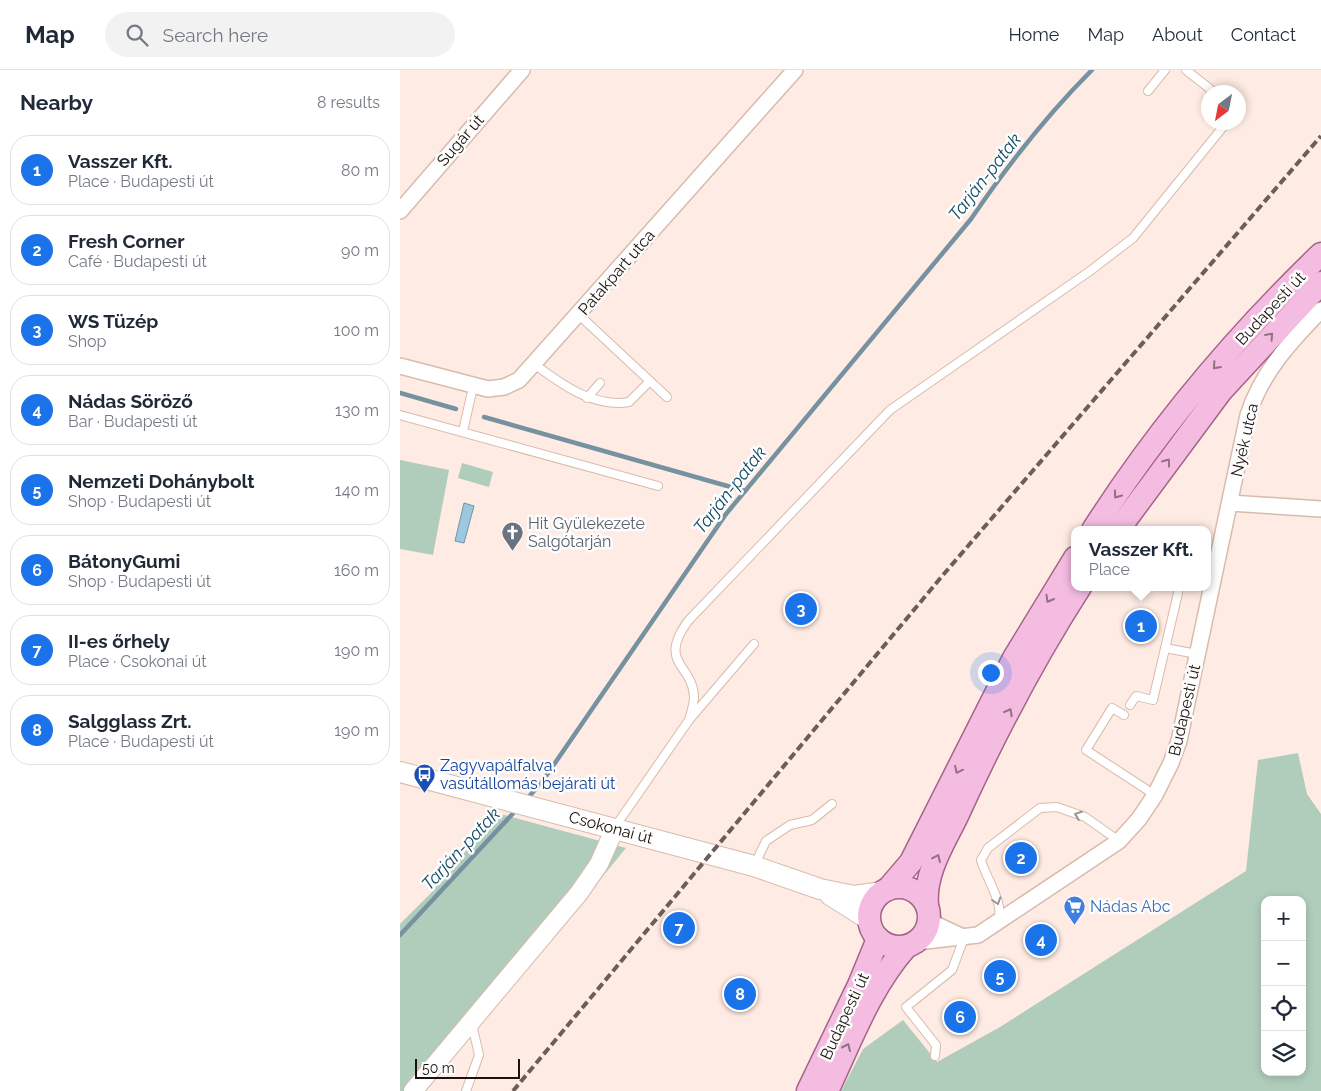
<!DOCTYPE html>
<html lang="en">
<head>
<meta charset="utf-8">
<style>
  :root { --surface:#fff; --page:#f2f2f3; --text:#1f2937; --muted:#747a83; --line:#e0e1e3; --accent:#1a73e8 }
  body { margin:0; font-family:Raleway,sans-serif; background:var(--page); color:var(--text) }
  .controls { position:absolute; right:15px; bottom:15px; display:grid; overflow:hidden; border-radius:10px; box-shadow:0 2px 8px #0003 }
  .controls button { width:45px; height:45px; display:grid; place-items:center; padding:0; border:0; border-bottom:1px solid var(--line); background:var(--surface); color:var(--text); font:25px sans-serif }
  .compass { position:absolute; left:801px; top:15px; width:45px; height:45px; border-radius:50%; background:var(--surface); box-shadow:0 2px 8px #0003; rotate:212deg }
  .scale { position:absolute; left:15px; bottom:12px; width:105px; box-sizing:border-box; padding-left:5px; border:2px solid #1c120d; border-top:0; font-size:14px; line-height:18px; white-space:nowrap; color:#1c120d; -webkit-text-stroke:4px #fdfdfd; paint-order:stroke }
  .you { position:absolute; left:590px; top:602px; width:18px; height:18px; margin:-12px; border:4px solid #fff; border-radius:50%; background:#1a73e8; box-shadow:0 0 0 8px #1a73e833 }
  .badge { display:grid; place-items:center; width:32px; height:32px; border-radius:50%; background:var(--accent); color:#fff; font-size:16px; font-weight:700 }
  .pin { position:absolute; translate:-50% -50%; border:2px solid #fff; box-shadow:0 1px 5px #0006 }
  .popup { position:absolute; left:671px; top:456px; width:140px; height:65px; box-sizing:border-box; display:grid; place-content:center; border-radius:10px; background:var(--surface); filter:drop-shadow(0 1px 4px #0005); font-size:16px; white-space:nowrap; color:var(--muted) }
  .popup b { font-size:19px; color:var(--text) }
  .popup::after { content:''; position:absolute; left:50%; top:100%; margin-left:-10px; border:10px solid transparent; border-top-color:var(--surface) }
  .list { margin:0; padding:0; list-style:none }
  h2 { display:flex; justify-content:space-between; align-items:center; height:65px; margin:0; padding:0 20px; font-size:21px }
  h2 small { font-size:16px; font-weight:400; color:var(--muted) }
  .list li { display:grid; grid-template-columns:32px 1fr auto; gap:15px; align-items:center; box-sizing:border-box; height:70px; margin:0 10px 10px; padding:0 10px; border:1px solid var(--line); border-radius:20px }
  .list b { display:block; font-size:19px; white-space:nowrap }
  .list p { margin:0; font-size:16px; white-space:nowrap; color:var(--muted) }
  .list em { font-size:16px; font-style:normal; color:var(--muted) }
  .icon { flex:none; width:28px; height:28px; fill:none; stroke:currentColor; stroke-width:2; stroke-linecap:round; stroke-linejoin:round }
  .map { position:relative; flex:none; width:921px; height:1021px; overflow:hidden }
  header { display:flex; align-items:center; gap:30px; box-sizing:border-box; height:70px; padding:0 25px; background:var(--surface); border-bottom:1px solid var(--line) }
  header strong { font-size:24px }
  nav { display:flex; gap:28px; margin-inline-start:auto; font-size:18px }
  .search { width:350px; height:45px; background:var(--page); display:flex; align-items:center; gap:12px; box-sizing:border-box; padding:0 18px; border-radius:28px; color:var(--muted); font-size:19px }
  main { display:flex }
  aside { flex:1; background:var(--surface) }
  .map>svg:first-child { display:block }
</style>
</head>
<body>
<header>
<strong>Map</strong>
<div class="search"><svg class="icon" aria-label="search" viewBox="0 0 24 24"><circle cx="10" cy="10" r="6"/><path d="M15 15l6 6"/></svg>Search here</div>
<nav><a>Home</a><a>Map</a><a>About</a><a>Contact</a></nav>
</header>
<main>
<aside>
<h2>Nearby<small>8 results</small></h2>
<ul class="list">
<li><span class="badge">1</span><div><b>Vasszer Kft.</b><p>Place · Budapesti út</p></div><em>80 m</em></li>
<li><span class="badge">2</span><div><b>Fresh Corner</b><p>Café · Budapesti út</p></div><em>90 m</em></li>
<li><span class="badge">3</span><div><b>WS Tüzép</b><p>Shop</p></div><em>100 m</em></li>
<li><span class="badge">4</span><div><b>Nádas Söröző</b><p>Bar · Budapesti út</p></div><em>130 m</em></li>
<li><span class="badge">5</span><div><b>Nemzeti Dohánybolt</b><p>Shop · Budapesti út</p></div><em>140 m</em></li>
<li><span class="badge">6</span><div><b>BátonyGumi</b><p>Shop · Budapesti út</p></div><em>160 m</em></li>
<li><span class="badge">7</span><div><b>II-es őrhely</b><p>Place · Csokonai út</p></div><em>190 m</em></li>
<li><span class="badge">8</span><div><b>Salgglass Zrt.</b><p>Place · Budapesti út</p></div><em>190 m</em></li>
</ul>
</aside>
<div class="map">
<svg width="921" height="1021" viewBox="0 0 921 1021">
  <rect width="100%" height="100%" fill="#feebe3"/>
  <!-- green -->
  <g fill="#b0cdbc" fill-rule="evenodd">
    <polygon points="0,390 49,400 33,485 0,479"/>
    <polygon points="62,393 93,402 89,417 58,408"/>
    <path d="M898,683L907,724L921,744V1021H441L463,979L503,950L537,992L600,957L846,801L858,690ZM865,830H902V1002H865Z"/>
    <polygon points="97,743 226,778 26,1021 0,1021 0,854 31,823"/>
  </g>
  <!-- water -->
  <polygon fill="#9cc9e0" stroke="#7692a1" points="64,433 74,436 64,473 55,471"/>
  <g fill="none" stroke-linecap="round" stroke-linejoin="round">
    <!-- stream -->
    <g stroke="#7692a1" stroke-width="4.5">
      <polyline points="0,323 56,339"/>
      <polyline points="84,347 345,421"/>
      <path d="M127,729L144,709L326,444L571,149C607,96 647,45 692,0"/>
      <polyline points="0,865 118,738"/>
    </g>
    <defs>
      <g id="service">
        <polyline points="786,0 814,22"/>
        <polyline points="748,21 765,0"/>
        <polyline points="178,244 267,327"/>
        <path d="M134,294C161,314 193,338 229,332L250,311"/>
        <polyline points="187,328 200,313"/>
        <polyline points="0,345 258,416"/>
        <polyline points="63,361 73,317"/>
        <polyline points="765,578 797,584"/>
        <polyline points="730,635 736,626 753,630 778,523"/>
        <polyline points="724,645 712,638 686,680 755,725"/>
        <path d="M289,650C291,642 294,635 294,627C293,594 257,594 288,551L490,340L690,201L733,168L827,52"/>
        <polyline points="215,757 289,650 354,574"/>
        <polyline points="354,796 366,771 390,755 412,750 432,734"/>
        <path d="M598,849C605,835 585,806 581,790L588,778L640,738L657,737L685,747L719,771"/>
        <polyline points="535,986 536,975 506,937 552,900 564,868"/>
        <polyline points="66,1021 79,985 72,954"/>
      </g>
      <g id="minor">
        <polyline points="0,141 122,0"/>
        <polyline points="0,296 88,319 104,317 119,310 395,0"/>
        <polyline points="830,433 921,439"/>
        <polyline points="529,848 535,854 563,867"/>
        <path d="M517,872L578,865L719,771L739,749L755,725L771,693L779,671L848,345C862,302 890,272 921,240"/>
      </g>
      <polyline id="tertiary" points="13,1021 179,823 199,794 215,758"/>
      <g id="secondary">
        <polyline points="0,702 354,796 420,819 454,826 482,822"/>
        <polyline points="430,825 468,849"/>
      </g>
      <g id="primary">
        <path d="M693,460C757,360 836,266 921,184"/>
        <polyline points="718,460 821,321 921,213"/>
        <circle cx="499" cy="847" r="30"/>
        <polyline points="488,819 511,792 614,588 675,488"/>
        <path d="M527,835C524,803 544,773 557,746C593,667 633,590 680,517"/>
        <polyline points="408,1021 459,915 478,869"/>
        <path d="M427,1021C451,971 469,919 506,877"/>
      </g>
    </defs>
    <!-- service casing -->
    <use href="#service" stroke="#d8bbad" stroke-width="10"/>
    <!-- minor casing -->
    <use href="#minor" stroke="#d8bbad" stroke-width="18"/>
    <!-- tertiary casing -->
    <use href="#tertiary" stroke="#d8bbad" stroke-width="20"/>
    <!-- secondary casing -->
    <use href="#secondary" stroke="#d8bbad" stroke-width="22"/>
    <!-- primary casing -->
    <use href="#primary" stroke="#a4648a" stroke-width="25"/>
    <!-- service -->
    <use href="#service" stroke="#fff" stroke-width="8"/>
    <!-- minor -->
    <use href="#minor" stroke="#fff" stroke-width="15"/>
    <!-- tertiary -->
    <use href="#tertiary" stroke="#fff" stroke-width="18"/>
    <!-- secondary -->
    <use href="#secondary" stroke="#fff" stroke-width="20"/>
    <!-- primary -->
    <use href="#primary" stroke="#f5bce2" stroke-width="22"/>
    <!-- rail -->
    <polyline stroke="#6b5e58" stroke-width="4" stroke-dasharray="8 4" stroke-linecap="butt" points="113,1021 543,505 921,66"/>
  </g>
  <!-- one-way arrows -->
  <defs><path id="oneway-chevron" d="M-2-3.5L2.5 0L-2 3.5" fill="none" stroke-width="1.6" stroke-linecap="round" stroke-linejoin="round" transform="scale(1.25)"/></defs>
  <g stroke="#937082">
    <use href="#oneway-chevron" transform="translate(870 266) rotate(-48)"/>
    <use href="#oneway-chevron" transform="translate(816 296) rotate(132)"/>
    <use href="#oneway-chevron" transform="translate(767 392) rotate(-54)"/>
    <use href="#oneway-chevron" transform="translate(717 425) rotate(126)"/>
    <use href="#oneway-chevron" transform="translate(649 529) rotate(120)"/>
    <use href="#oneway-chevron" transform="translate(609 642) rotate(-62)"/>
    <use href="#oneway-chevron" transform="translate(558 700) rotate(116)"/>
    <use href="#oneway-chevron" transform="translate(537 788) rotate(-65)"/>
    <use href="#oneway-chevron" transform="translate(447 977) rotate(-66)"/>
  </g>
  <g stroke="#999492">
    <use href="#oneway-chevron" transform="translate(678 745) rotate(-159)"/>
    <use href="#oneway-chevron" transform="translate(597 831) rotate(72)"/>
  </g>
  <!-- icons -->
  <defs>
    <symbol id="church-pin" viewBox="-11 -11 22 30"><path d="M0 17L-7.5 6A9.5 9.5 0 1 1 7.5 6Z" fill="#6b7280" stroke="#fdfdfd"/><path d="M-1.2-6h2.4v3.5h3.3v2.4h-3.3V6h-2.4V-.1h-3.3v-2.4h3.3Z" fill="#fff"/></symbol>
    <symbol id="bus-pin" viewBox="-11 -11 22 30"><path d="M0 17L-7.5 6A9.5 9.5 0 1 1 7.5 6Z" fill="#1a4fb4" stroke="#fdfdfd"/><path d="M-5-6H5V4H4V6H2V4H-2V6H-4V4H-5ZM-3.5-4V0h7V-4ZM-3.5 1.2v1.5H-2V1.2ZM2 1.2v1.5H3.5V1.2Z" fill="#fff"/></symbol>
    <symbol id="supermarket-pin" viewBox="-11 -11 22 30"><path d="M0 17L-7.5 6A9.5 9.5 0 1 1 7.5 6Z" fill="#3f7fe0" stroke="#fdfdfd"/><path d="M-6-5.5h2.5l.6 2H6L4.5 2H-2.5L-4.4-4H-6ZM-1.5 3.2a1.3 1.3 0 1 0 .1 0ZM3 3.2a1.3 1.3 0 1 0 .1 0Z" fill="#fff"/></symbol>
  </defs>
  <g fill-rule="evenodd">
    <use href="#church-pin" x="100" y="450" width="25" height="34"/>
    <use href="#bus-pin" x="12" y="692" width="25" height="34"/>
    <use href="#supermarket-pin" x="662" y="824" width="25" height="34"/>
  </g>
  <g text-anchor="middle" stroke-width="5" stroke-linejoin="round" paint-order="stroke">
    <!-- street labels -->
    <g font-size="16" fill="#1c120d" stroke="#fdfdfd">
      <text transform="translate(60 70) rotate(-49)" y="6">Sugár út</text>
      <text transform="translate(216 202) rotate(-49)" y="6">Patakpart utca</text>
      <text transform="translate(870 238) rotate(-47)" y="6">Budapesti út</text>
      <text transform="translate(844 370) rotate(-77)" y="6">Nyék utca</text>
      <text transform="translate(784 640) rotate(-77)" y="6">Budapesti út</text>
      <text transform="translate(211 757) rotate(15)" y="6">Csokonai út</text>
      <text transform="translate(444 946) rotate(-65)" y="6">Budapesti út</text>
    </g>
    <!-- worship labels -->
    <g font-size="16" fill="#5b616d" stroke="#fdfdfd" text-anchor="start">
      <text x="128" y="459">Hit Gyülekezete<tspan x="128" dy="18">Salgótarján</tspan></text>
    </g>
    <!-- transit labels -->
    <g font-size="16" fill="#164399" stroke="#fdfdfd" text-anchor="start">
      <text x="40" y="701">Zagyvapálfalva,<tspan x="40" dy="18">vasútállomás bejárati út</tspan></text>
    </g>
    <!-- shop labels -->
    <g font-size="16" fill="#366cbe" stroke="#fdfdfd" text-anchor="start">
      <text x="690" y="842">Nádas Abc</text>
    </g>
    <!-- water labels -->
    <g font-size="18" font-style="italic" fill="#114b64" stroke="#fdfdfd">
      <text transform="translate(585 107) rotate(-52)" y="6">Tarján-patak</text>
      <text transform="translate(330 420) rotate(-52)" y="6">Tarján-patak</text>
      <text transform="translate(61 779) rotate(-47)" y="6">Tarján-patak</text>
    </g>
  </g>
</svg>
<div class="controls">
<button>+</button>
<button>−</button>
<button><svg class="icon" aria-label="locate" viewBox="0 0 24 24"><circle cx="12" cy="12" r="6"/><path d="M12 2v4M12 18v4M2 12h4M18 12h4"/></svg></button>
<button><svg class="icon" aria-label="layers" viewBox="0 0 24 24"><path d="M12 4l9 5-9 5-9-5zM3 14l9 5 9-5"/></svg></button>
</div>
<svg class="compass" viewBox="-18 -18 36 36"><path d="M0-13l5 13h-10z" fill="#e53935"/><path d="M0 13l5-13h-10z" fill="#747a83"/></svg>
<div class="scale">50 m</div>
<div class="you"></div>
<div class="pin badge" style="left:741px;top:556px">1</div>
<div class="popup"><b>Vasszer Kft.</b>Place</div>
<div class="pin badge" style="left:621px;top:788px">2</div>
<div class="pin badge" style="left:401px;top:539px">3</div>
<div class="pin badge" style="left:641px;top:870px">4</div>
<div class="pin badge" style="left:600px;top:906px">5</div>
<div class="pin badge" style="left:560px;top:947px">6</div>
<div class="pin badge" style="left:279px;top:858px">7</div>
<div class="pin badge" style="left:340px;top:924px">8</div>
</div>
</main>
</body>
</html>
